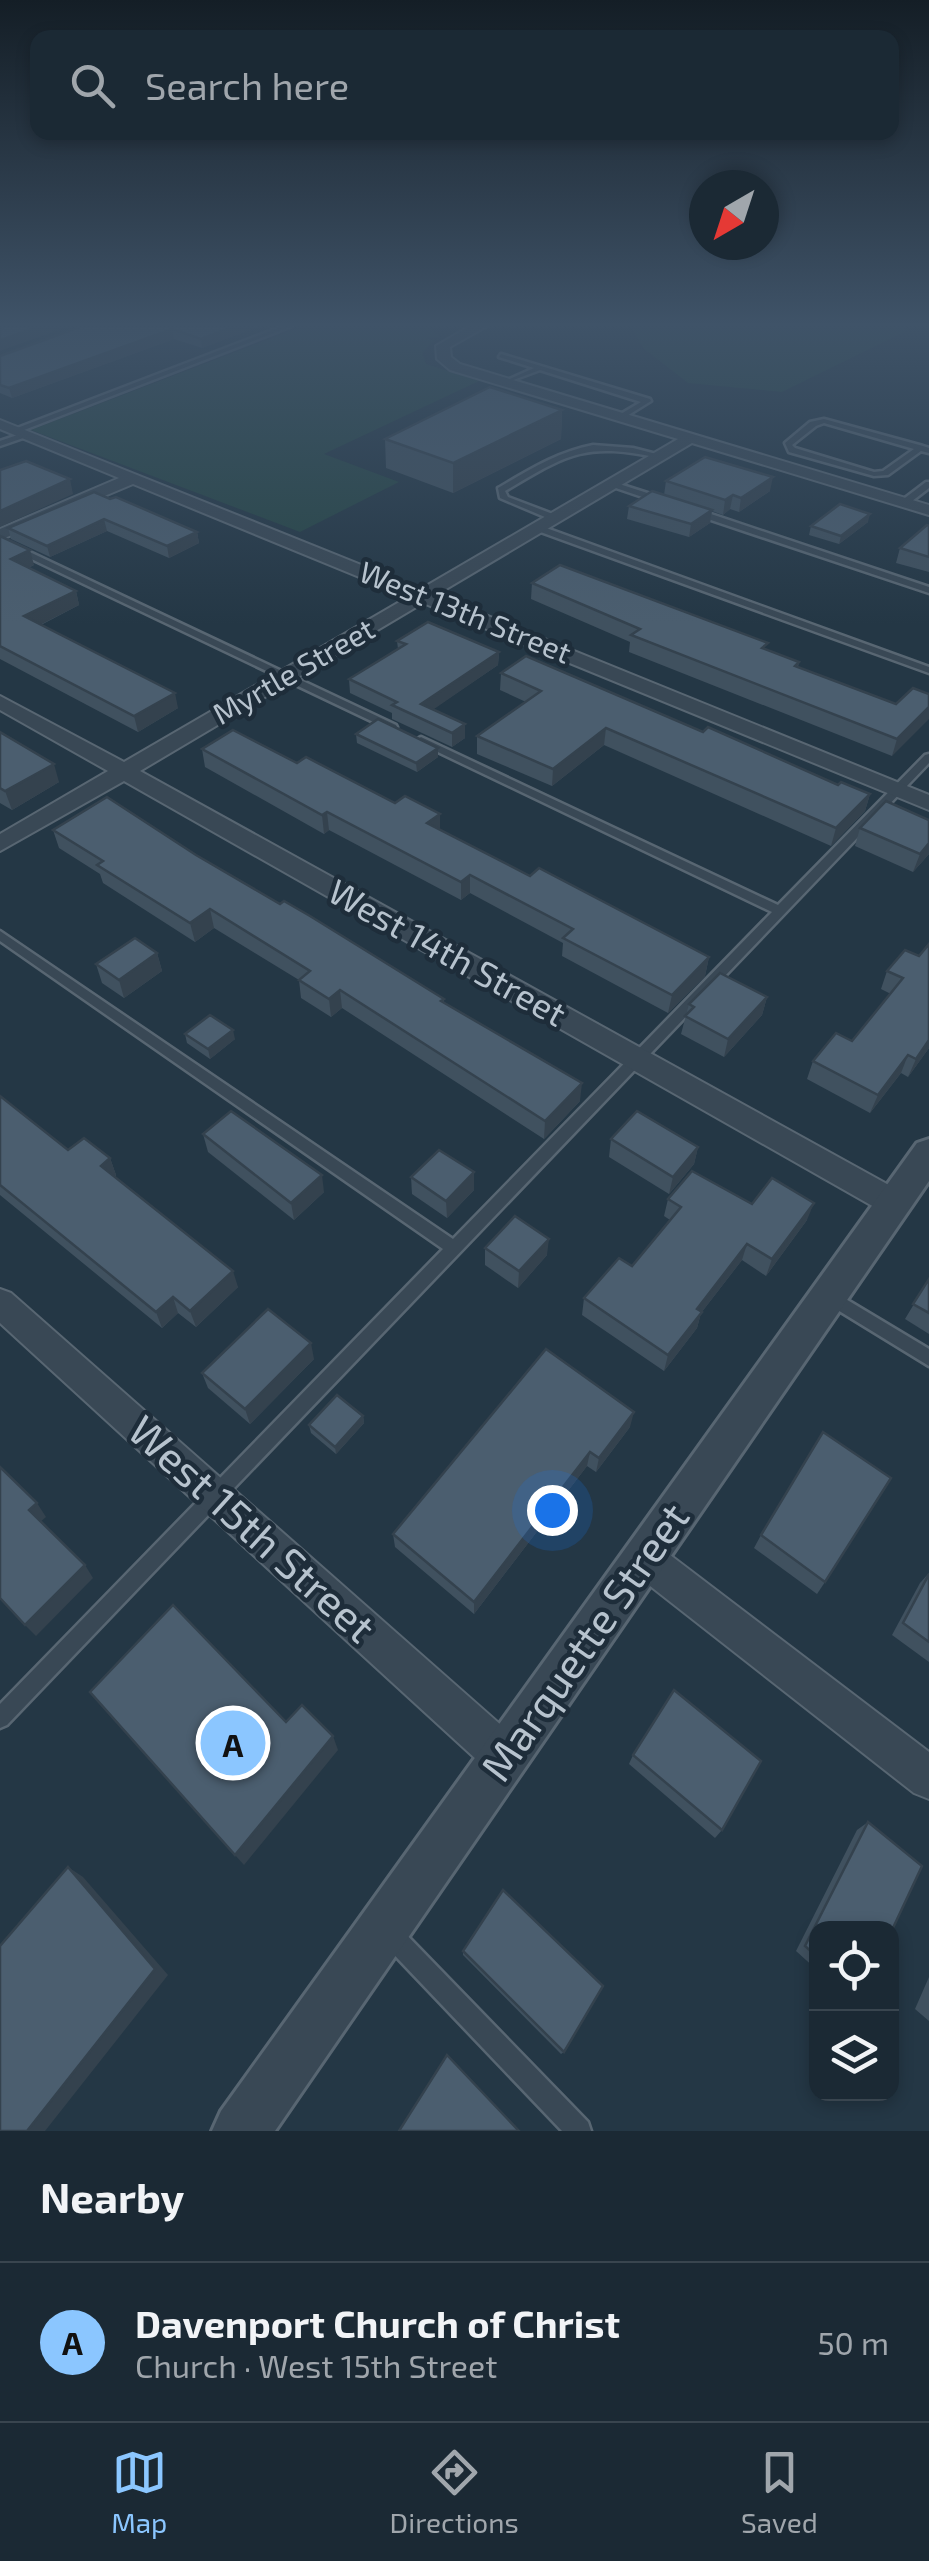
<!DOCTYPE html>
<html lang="en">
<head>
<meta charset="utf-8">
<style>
  :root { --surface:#1b2934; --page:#24313c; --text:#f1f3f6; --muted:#a0a6ac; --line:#39454f; --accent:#8bc6ff }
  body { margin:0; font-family:"Exo 2",sans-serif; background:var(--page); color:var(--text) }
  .controls { position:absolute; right:30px; bottom:30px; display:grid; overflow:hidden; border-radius:20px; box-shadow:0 5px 15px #0003 }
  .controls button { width:90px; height:90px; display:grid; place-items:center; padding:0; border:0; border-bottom:2px solid var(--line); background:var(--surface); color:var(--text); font:50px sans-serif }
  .compass { position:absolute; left:689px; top:170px; width:90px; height:90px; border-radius:50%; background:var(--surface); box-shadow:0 5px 15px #0003; rotate:219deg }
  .you { position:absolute; left:552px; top:1510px; width:35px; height:35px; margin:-25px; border:8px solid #fff; border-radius:50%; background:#1a73e8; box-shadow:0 0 0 15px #1a73e833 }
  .badge { display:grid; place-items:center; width:65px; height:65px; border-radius:50%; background:var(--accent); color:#111; font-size:32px; font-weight:700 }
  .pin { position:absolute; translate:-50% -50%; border:5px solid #fff; box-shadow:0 2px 10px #0006 }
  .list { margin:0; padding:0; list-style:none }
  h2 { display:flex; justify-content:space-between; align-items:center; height:130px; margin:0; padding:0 40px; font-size:42px }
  h2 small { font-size:32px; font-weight:400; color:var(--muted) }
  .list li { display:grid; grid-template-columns:65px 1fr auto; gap:30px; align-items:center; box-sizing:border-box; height:160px; padding:0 40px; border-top:2px solid var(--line) }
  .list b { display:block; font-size:38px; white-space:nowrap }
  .list p { margin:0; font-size:32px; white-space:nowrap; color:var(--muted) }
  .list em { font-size:32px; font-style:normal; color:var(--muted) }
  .icon { flex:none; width:55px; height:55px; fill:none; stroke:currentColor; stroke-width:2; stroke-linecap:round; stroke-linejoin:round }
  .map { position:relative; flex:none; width:929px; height:2131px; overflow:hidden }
  .search { position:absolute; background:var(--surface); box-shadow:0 5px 15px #0003; left:30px; right:30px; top:30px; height:110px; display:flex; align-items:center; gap:25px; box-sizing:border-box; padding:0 35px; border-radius:20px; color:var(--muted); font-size:38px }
  .sheet { height:290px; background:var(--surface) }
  nav { display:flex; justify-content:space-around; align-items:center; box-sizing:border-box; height:140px; border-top:2px solid var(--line); background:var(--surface); font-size:28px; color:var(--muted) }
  nav a { display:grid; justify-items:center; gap:5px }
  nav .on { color:var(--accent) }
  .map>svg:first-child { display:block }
</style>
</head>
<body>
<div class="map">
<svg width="929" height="2131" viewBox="0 0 929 2131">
  <rect width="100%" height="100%" fill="#243745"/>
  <!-- green -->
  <g fill="#274646">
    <polygon points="304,326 430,326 438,337 427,338 434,341 422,353 426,364 479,381 324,454 399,482 300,532 31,430"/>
    <polygon points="631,326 904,326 908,330 782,392 688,383 643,348"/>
  </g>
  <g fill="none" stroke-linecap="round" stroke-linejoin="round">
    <defs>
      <g id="service">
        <polygon points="283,326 292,326 19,432 12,430"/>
        <polygon points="501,354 650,399 651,401 622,419 618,417 619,415 641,402 540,370 505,383 505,381 534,368 499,357"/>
        <path d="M824,419L923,446L929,448V453L921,451L888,475L874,476L789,452L785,443L810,422ZM824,423L914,449L883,471L874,472L795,448L792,445L816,426Z"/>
        <polygon points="26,432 30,434 29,436 0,446 0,441"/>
        <path d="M593,445L633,448L664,456L660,458C585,442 569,453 505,491L508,497L558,516V520H552L500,498L498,488C529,470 557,452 593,445Z"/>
        <polygon points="613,482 666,499 667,501 660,503 610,486 609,484"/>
        <polygon points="926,482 929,482 929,488 907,505 901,505 901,501"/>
        <polygon points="690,509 696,509 929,587 929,593 690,513"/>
        <polygon points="538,525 929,667 929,673 535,530 534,528"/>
        <polygon points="0,538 396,725 397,727 392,730 388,729 0,544"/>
        <polygon points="421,737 778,905 925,755 929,754 929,763 7,1725 0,1728 0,1704 443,1249 0,941 0,931 453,1239 772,912 417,742 416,740"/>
        <polygon points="829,1289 929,1349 929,1366 823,1301 821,1296 823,1291"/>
        <polygon points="389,1922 397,1925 588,2122 591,2131 562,2131 381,1941 378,1933 381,1925"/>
      </g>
      <g id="minor">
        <polygon points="470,326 487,326 450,347 451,357 460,364 929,505 929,515 692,443 436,595 929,795 929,810 423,603 140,771 905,1194 909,1203 905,1212 894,1216 883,1212 124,781 0,851 0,834 108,771 0,710 0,696 124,762 408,597 133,484 0,540 0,529 119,478 0,429 0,420 421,589 678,439 450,370 437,359 436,346"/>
        <polygon points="0,1289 11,1293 519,1741 525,1756 519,1771 504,1777 489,1771 0,1323"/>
        <polygon points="644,1539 657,1545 929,1752 929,1799 914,1793 631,1571 625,1558 631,1545"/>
      </g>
      <polygon id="tertiary" points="929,1139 929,1181 275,2131 212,2131 221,2111 917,1143"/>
    </defs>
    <!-- service casing -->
    <use href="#service" stroke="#586672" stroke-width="5"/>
    <!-- minor casing -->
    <use href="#minor" stroke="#586672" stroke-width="4"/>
    <!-- tertiary casing -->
    <use href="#tertiary" stroke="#586672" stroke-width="6"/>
    <!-- service -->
    <use href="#service" fill="#394855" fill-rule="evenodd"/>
    <!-- minor -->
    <use href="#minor" fill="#394855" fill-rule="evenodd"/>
    <!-- tertiary -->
    <use href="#tertiary" fill="#394855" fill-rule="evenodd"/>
  </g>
  <!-- wall -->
  <g fill="#40515f">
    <polygon points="83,326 260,326 202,348 174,339 12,398 0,393 0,356"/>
    <polygon points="562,410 561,439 453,493 386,468 385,439"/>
    <polygon points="666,481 770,491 739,512 730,509 723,515 712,511 710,523 689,537 627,519 629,506 664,495"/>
    <polygon points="94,492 197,532 199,543 169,558 107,531 50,557 11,539 8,528"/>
    <polygon points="868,522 839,544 809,535 811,526"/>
    <polygon points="929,526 929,572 896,563 900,548"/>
    <polygon points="0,536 34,565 28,568 76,591 79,605 41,625 178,708 138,732 0,659"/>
    <polygon points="532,583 766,650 799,662 798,667 896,704 929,694 892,756 629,652 630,642 531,599"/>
    <polygon points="397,641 499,652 498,665 433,709 465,738 452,747 392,719 392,713 350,693 349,679 398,649"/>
    <polygon points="501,673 703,732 838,785 870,794 865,811 831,846 604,745 552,786 477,754 477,736 526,702 500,690"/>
    <polygon points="0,732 59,782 12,810 0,803"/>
    <polygon points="356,734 438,748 438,757 417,772 357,743"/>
    <polygon points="202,749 297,763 440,830 530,876 709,957 705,976 668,1013 562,956 563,943 470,893 461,900 329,830 324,834 205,767"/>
    <polygon points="929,820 929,854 913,872 855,846 860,828"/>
    <polygon points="53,830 196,855 444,999 444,1003 580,1101 544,1139 342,1008 331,1017 301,998 299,980 214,928 195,942 103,883 100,874 59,848"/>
    <polygon points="905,950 929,1048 908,1077 901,1073 870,1113 807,1079 813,1061 852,1041 891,994 881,989 887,971"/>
    <polygon points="157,953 162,971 124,998 102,983 96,964"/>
    <polygon points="767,997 762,1015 724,1057 681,1034 689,1004"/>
    <polygon points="185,1034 235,1039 210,1059 187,1043"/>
    <polygon points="0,1096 68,1150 110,1158 116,1175 115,1177 238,1287 196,1327 178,1313 162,1328 0,1195"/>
    <polygon points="203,1134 324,1192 294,1220 208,1152"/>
    <polygon points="611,1139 698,1147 694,1164 669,1194 609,1157"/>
    <polygon points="411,1177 474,1190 447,1218 412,1194"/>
    <polygon points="668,1199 752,1204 807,1220 766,1276 742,1260 701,1313 697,1328 664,1371 582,1315 584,1298 632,1266 670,1220 664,1216"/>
    <polygon points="485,1248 547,1255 518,1288 485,1265"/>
    <polygon points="929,1279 929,1334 905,1319"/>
    <polygon points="314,1359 250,1424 208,1388 202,1373"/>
    <polygon points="363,1416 364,1423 336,1454 311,1433 309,1425"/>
    <polygon points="630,1427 596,1472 587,1466 474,1614 395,1547 393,1534"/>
    <polygon points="761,1535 825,1582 817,1594 754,1548"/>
    <polygon points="929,1573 929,1662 892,1635 920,1583"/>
    <polygon points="633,1755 722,1830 715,1838 629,1764"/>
    <polygon points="868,1822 816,1928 816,1969 796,1951 857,1830"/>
    <polygon points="463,1951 564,2052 561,2054 463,1955"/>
    <polygon points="929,1977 929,2021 915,2009"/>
  </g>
  <!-- shaded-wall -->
  <g fill="#34424e">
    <polygon points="41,326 70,326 0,351 0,340"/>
    <polygon points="235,326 260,326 202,348 201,339"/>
    <polygon points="172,329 174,339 12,398 9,388"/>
    <polygon points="562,410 561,439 453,493 453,463"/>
    <polygon points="773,477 770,491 739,512 741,498"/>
    <polygon points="70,479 73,494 0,527 0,511"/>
    <polygon points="733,495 730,509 723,515 725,500"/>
    <polygon points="712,510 710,523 689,537 691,524"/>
    <polygon points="870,514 868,522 839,544 841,536"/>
    <polygon points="104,519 107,531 50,557 47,546"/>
    <polygon points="197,532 199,543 169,558 167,546"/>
    <polygon points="30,550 34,565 15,574 11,559"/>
    <polygon points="76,591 79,605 28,631 24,616"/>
    <polygon points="499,652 498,665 421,718 421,704"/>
    <polygon points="175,693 178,708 138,732 134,716"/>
    <polygon points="929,707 929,719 892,756 897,739"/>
    <polygon points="465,724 465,738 452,747 452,733"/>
    <polygon points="606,728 604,745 552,786 553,769"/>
    <polygon points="438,748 438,757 417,772 416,763"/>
    <polygon points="54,764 59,782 12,810 5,791"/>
    <polygon points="870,794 865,811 831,846 836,828"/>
    <polygon points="327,812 329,830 324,834 322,815"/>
    <polygon points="440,814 440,832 427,823"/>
    <polygon points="929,843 929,854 913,872 920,854"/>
    <polygon points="470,875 470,893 461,900 461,882"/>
    <polygon points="210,909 214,928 195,942 190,923"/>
    <polygon points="157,953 162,971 124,998 119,980"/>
    <polygon points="709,957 705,976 668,1013 672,995"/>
    <polygon points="340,990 342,1008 331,1017 329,999"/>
    <polygon points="767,997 762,1015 724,1057 728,1039"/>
    <polygon points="233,1030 235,1039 210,1059 208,1049"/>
    <polygon points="929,1040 929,1048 908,1077 916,1059"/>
    <polygon points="908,1055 901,1073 870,1113 878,1095"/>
    <polygon points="582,1083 580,1101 544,1139 545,1121"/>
    <polygon points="698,1147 694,1164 669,1194 673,1177"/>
    <polygon points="110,1158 116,1175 107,1183 101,1166"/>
    <polygon points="474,1172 474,1190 447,1218 446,1201"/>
    <polygon points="322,1175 324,1192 294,1220 291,1203"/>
    <polygon points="814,1203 807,1220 766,1276 772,1259"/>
    <polygon points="549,1239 547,1255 518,1288 519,1271"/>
    <polygon points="747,1244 742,1260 701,1313 697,1328 664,1371 668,1355 697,1309"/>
    <polygon points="233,1271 238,1287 196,1327 190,1311"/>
    <polygon points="173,1297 178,1313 162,1328 156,1312"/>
    <polygon points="311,1343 314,1359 250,1424 245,1409"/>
    <polygon points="634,1412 630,1427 596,1472 599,1458"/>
    <polygon points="363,1416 364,1423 336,1454 335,1447"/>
    <polygon points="590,1452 587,1466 474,1614 474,1602"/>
    <polygon points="37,1503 46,1517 39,1523 29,1510"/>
    <polygon points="85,1565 93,1578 36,1636 25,1625"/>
    <polygon points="333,1736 338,1750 244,1865 235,1855"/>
    <polygon points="68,1867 83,1877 168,1975 45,2131 27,2131"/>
  </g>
  <!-- building -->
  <g fill="#4b5e6f" stroke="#34424e" stroke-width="2.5">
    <polygon points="0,326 41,326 0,340"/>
    <polygon points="83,326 235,326 201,339 172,329 9,388 0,385 0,356"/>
    <polygon points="490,387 562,410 453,463 385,439"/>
    <polygon points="705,457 773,477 741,498 733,495 725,500 666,481"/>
    <polygon points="26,461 70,479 0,511 0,470"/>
    <polygon points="652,491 712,510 691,524 629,506"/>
    <polygon points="94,492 110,499 116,497 197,532 167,546 104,519 47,546 8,528"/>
    <polygon points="840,504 870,514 841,536 811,526"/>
    <polygon points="927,525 929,526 929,557 900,548"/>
    <polygon points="0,536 30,550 11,559 76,591 24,616 175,693 134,716 0,646"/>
    <polygon points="560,565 768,643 762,648 799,662 795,666 896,704 913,688 929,694 929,707 897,739 631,635 640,629 532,583"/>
    <polygon points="428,622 499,652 421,704 465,724 452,733 392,705 397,702 349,679 406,644 397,641"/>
    <polygon points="526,656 703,732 708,727 838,785 841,782 870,794 836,828 606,728 553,769 477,736 541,691 501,673"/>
    <polygon points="378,719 438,748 416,763 356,734"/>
    <polygon points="233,730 297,763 306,757 395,803 405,796 440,814 427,823 530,876 539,868 709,957 672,995 563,938 573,929 470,875 461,882 327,812 322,815 202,749"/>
    <polygon points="0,732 54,764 5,791 0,788"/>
    <polygon points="107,797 196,855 280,904 284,901 310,916 444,999 441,1001 582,1083 545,1121 340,990 329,999 299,980 310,971 210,909 190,923 97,865 103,861 53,830"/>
    <polygon points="886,801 929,820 929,843 920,854 860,828"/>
    <polygon points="135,938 157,953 119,980 96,964"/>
    <polygon points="929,944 929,1040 916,1059 908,1055 878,1095 813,1061 836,1033 852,1041 903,978 887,971 905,950 919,956"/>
    <polygon points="720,973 767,997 728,1039 685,1016 694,1007 689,1004"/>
    <polygon points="210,1015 233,1030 208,1049 185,1034"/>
    <polygon points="0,1096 68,1150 84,1138 110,1158 101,1166 233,1271 190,1311 173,1297 156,1312 0,1185"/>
    <polygon points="231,1111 322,1175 291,1203 203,1134"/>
    <polygon points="637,1111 698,1147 673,1177 611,1139"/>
    <polygon points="439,1150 474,1172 446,1201 411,1177"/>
    <polygon points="692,1171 752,1204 772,1178 814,1203 772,1259 747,1244 697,1309 702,1312 668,1355 584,1298 619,1258 632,1266 681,1207 668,1199"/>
    <polygon points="515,1216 549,1239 519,1271 485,1248"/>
    <polygon points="929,1279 929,1313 913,1304"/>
    <polygon points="268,1309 311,1343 245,1409 202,1373"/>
    <polygon points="546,1349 634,1412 599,1458 590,1452 474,1602 393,1534"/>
    <polygon points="337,1395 363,1416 335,1447 309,1425"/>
    <polygon points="823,1432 891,1478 825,1582 761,1535"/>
    <polygon points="0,1467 37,1503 29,1510 85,1565 25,1625 0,1598"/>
    <polygon points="929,1574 929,1642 903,1623"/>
    <polygon points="173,1605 286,1722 302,1705 333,1736 235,1855 90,1692"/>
    <polygon points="674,1690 761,1761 722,1830 633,1755"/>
    <polygon points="868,1822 922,1866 892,1930 892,1928 816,1928 816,1956 805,1946"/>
    <polygon points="68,1867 155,1969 27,2131 0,2131 0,1946"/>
    <polygon points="503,1890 603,1986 564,2052 463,1951"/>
    <polygon points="447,2055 519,2131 399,2131"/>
  </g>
  <!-- sky -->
  <linearGradient id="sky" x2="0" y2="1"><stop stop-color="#141e26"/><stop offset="0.52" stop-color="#3f5368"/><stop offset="1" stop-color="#3f5368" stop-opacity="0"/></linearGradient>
  <rect width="929" height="624" fill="url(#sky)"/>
  <g text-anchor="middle" stroke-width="9" stroke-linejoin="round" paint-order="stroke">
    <!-- far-street labels -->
    <g font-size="30" fill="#b7c3ce" stroke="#1e2d3a">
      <text transform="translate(465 613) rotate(22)" y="10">West 13th Street</text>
      <text transform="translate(294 672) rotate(-30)" y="10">Myrtle Street</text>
    </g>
    <!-- street labels -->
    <g font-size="35" fill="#b7c3ce" stroke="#1e2d3a">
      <text transform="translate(447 953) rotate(29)" y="12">West 14th Street</text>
    </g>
    <!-- near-street labels -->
    <g font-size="42" fill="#b7c3ce" stroke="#1e2d3a">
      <text transform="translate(252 1529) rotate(42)" y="15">West 15th Street</text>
      <text transform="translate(585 1642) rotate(-55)" y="15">Marquette Street</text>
    </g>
  </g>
</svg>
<div class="controls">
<button><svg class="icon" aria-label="locate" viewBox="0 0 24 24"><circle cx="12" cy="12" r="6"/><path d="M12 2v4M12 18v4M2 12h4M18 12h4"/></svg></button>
<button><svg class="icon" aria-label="layers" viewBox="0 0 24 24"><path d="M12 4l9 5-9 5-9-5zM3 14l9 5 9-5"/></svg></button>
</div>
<svg class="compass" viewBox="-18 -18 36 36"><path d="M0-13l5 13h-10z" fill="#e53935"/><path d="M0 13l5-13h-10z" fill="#a0a6ac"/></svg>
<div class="you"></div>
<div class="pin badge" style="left:233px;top:1743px">A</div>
<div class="search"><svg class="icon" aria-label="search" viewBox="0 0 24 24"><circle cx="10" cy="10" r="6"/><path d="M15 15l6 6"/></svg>Search here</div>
</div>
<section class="sheet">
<h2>Nearby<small></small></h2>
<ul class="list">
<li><span class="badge">A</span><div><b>Davenport Church of Christ</b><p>Church · West 15th Street</p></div><em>50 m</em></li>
</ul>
</section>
<nav>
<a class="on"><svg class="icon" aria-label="map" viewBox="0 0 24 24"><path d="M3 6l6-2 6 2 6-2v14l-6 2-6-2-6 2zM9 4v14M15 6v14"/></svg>Map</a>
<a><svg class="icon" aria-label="directions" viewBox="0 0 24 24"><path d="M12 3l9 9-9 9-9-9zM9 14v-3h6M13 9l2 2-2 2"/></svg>Directions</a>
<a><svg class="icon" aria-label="saved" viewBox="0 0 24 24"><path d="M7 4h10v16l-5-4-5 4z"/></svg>Saved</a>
</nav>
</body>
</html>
